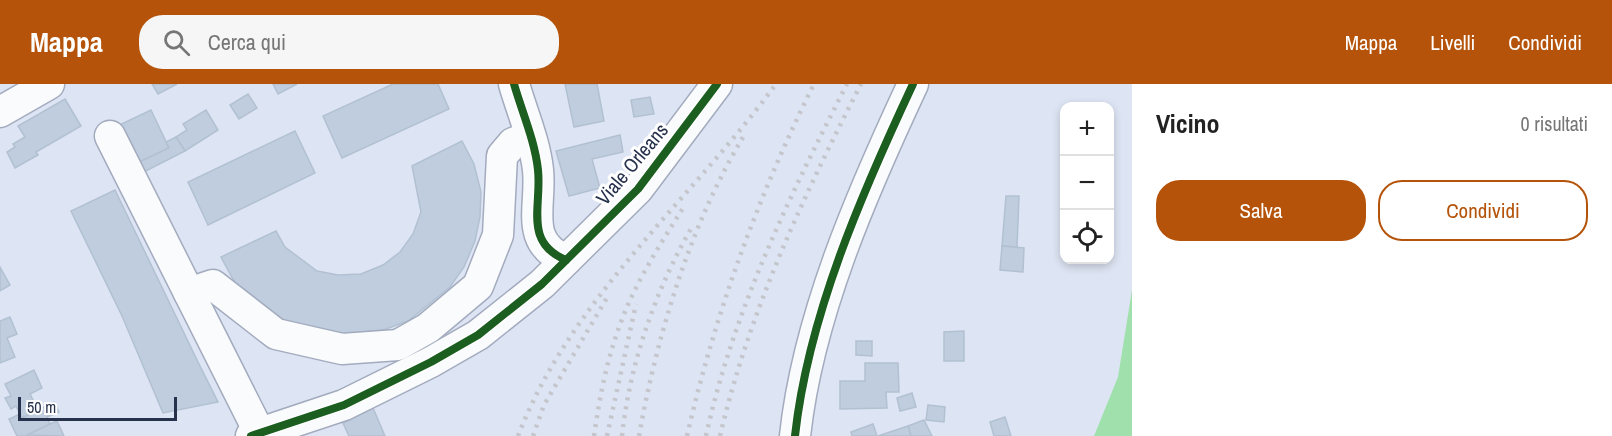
<!DOCTYPE html>
<html lang="it">
<head>
<meta charset="utf-8">
<style>
  :root { --surface:#fff; --page:#f6f6f6; --text:#222; --muted:#767676; --line:#e0e0e0; --accent:#b45309 }
  body { margin:0; font-family:"Archivo Narrow",sans-serif; background:var(--page); color:var(--text) }
  .controls { position:absolute; right:18px; top:18px; display:grid; overflow:hidden; border-radius:12px; box-shadow:0 3px 9px #0003 }
  .controls button { width:54px; height:54px; display:grid; place-items:center; padding:0; border:0; border-bottom:2px solid var(--line); background:var(--surface); color:var(--text); font:30px sans-serif }
  .scale { position:absolute; left:18px; bottom:15px; width:159px; box-sizing:border-box; padding-left:6px; border:3px solid #26314b; border-top:0; font-size:16px; line-height:21px; white-space:nowrap; color:#26314b; -webkit-text-stroke:4px #fff; paint-order:stroke }
  .list { margin:0; padding:0; list-style:none }
  h2 { display:flex; justify-content:space-between; align-items:center; height:78px; margin:0; padding:0 24px; font-size:26px }
  h2 small { font-size:20px; font-weight:400; color:var(--muted) }
  .actions { display:flex; gap:12px; padding:18px 24px }
  .actions a { flex:1; padding:14px 0; border:2px solid var(--accent); border-radius:24px; text-align:center; font-size:21px; color:var(--accent) }
  .actions .main { background:var(--accent); color:#fff }
  .icon { flex:none; width:33px; height:33px; fill:none; stroke:currentColor; stroke-width:2; stroke-linecap:round; stroke-linejoin:round }
  .map { position:relative; flex:none; width:1132px; height:352px; overflow:hidden }
  header { display:flex; align-items:center; gap:36px; box-sizing:border-box; height:84px; padding:0 30px; background:var(--accent); color:#fff }
  header strong { font-size:28px }
  nav { display:flex; gap:33px; margin-inline-start:auto; font-size:21px }
  .search { width:420px; height:54px; background:var(--page); display:flex; align-items:center; gap:15px; box-sizing:border-box; padding:0 21px; border-radius:24px; color:var(--muted); font-size:22px }
  main { display:flex }
  aside { flex:1; background:var(--surface) }
  .map>svg:first-child { display:block }
</style>
</head>
<body>
<header>
<strong>Mappa</strong>
<div class="search"><svg class="icon" aria-label="search" viewBox="0 0 24 24"><circle cx="10" cy="10" r="6"/><path d="M15 15l6 6"/></svg>Cerca qui</div>
<nav><a>Mappa</a><a>Livelli</a><a>Condividi</a></nav>
</header>
<main>
<div class="map">
<svg width="1132" height="352" viewBox="0 0 1132 352">
  <rect width="100%" height="100%" fill="#dde4f3"/>
  <!-- water -->
  <polygon fill="#a0e0ad" points="1132,206 1132,352 1094,352 1118,293"/>
  <!-- building -->
  <g fill="#bfcddf" stroke="#b2c1d2" stroke-width="1.5">
    <polygon points="152,0 177,0 158,10"/>
    <polygon points="273,0 297,0 278,10"/>
    <polygon points="393,0 438,0 449,25 342,74 323,32"/>
    <polygon points="565,0 597,0 604,37 574,43"/>
    <polygon points="248,10 257,24 239,35 230,21"/>
    <polygon points="650,13 654,30 634,33 631,16"/>
    <polygon points="65,15 81,42 36,68 38,71 15,84 7,68 15,63 13,60 25,53 18,42"/>
    <polygon points="151,26 169,64 133,81 115,43"/>
    <polygon points="206,26 218,46 185,67 176,53 187,46 183,40"/>
    <polygon points="295,47 315,89 208,141 188,98"/>
    <polygon points="620,51 623,68 592,75 600,104 569,112 556,67"/>
    <polygon points="176,53 185,67 138,91 133,81 169,64 166,58"/>
    <polygon points="462,57 474,80 481,108 480,133 475,157 464,183 450,203 408,237 383,246 335,251 286,239 248,214 234,197 221,173 276,147 285,163 317,187 338,191 361,190 383,181 400,168 413,150 421,128 412,82"/>
    <polygon points="115,106 198,278 218,318 163,329 122,232 71,127"/>
    <polygon points="1006,112 1019,112 1017,163 1002,162"/>
    <polygon points="1002,162 1024,164 1023,188 1000,186"/>
    <polygon points="0,183 10,201 0,207"/>
    <polygon points="10,233 17,250 7,254 15,273 0,279 0,237"/>
    <polygon points="964,247 964,277 944,277 944,248"/>
    <polygon points="856,257 872,257 872,272 856,271"/>
    <polygon points="865,279 898,279 899,308 886,308 887,324 840,325 840,297 865,297"/>
    <polygon points="34,286 42,304 30,310 38,326 22,334 16,322 11,325 5,314 11,312 5,300"/>
    <polygon points="912,309 916,323 900,327 897,314"/>
    <polygon points="54,318 59,328 47,333 50,340 28,352 17,352 9,335 20,330 22,334"/>
    <polygon points="928,321 945,323 944,338 926,336"/>
    <polygon points="373,324 385,352 349,352 343,339"/>
    <polygon points="1005,333 1011,352 994,352 990,338"/>
    <polygon points="924,336 932,352 911,352 908,342"/>
    <polygon points="57,337 64,352 27,351 50,340"/>
    <polygon points="873,340 877,352 852,352 851,348"/>
    <polygon points="908,342 911,352 878,352"/>
  </g>
  <g fill="none" stroke-linecap="round" stroke-linejoin="round">
    <defs>
      <g id="minor">
        <path d="M514,0C522,28 535,57 538,86C542,122 523,158 566,176"/>
        <polyline points="0,28 49,0"/>
        <polyline points="110,52 260,350"/>
        <polyline points="189,209 213,201 276,250 342,265 398,261 428,244 478,202 498,151 502,72 513,59 530,53"/>
        <polyline points="251,352 344,321 431,278 478,251 542,200 638,105 717,0"/>
        <path d="M795,352C808,232 862,109 913,0"/>
      </g>
    </defs>
    <!-- minor casing -->
    <use href="#minor" stroke="#a3abbe" stroke-width="33"/>
    <!-- minor -->
    <use href="#minor" stroke="#fafbfd" stroke-width="30"/>
    <!-- rail -->
    <g stroke="#c4c6cc" stroke-width="4.5" stroke-dasharray="3 6" stroke-linecap="butt">
      <path d="M518,352C571,214 691,116 776,0"/>
      <polyline points="533,352 544,321 608,212"/>
      <path d="M594,352C599,318 605,285 616,252C631,205 659,162 685,121"/>
      <polyline points="607,352 636,220"/>
      <path d="M622,352C630,279 655,207 692,143"/>
      <path d="M639,352C657,251 691,138 745,50"/>
      <path d="M687,352C715,230 758,112 814,0"/>
      <path d="M706,352C733,228 789,113 847,0"/>
      <path d="M720,352C749,228 803,113 861,0"/>
    </g>
    <defs>
      <g id="cycleway">
        <path d="M514,0C522,28 535,57 538,86C542,122 523,158 566,176"/>
        <polyline points="251,352 344,321 431,278 478,251 542,200 638,105 717,0"/>
        <path d="M795,352C808,232 862,109 913,0"/>
      </g>
    </defs>
    <!-- cycleway casing -->
    <use href="#cycleway" stroke="#fff" stroke-width="11"/>
    <!-- cycleway -->
    <use href="#cycleway" stroke="#1b5e20" stroke-width="8"/>
  </g>
  <g text-anchor="middle" stroke-width="6" stroke-linejoin="round" paint-order="stroke">
    <!-- street labels -->
    <g font-size="20" fill="#26314b" stroke="#fff">
      <text transform="translate(632 80) rotate(-50)" y="7">Viale Orleans</text>
    </g>
  </g>
</svg>
<div class="controls">
<button>+</button>
<button>−</button>
<button><svg class="icon" aria-label="locate" viewBox="0 0 24 24"><circle cx="12" cy="12" r="6"/><path d="M12 2v4M12 18v4M2 12h4M18 12h4"/></svg></button>
</div>
<div class="scale">50 m</div>
</div>
<aside>
<h2>Vicino<small>0 risultati</small></h2>
<ul class="list">
</ul>
<div class="actions"><a class="main">Salva</a><a>Condividi</a></div>
</aside>
</main>
</body>
</html>
